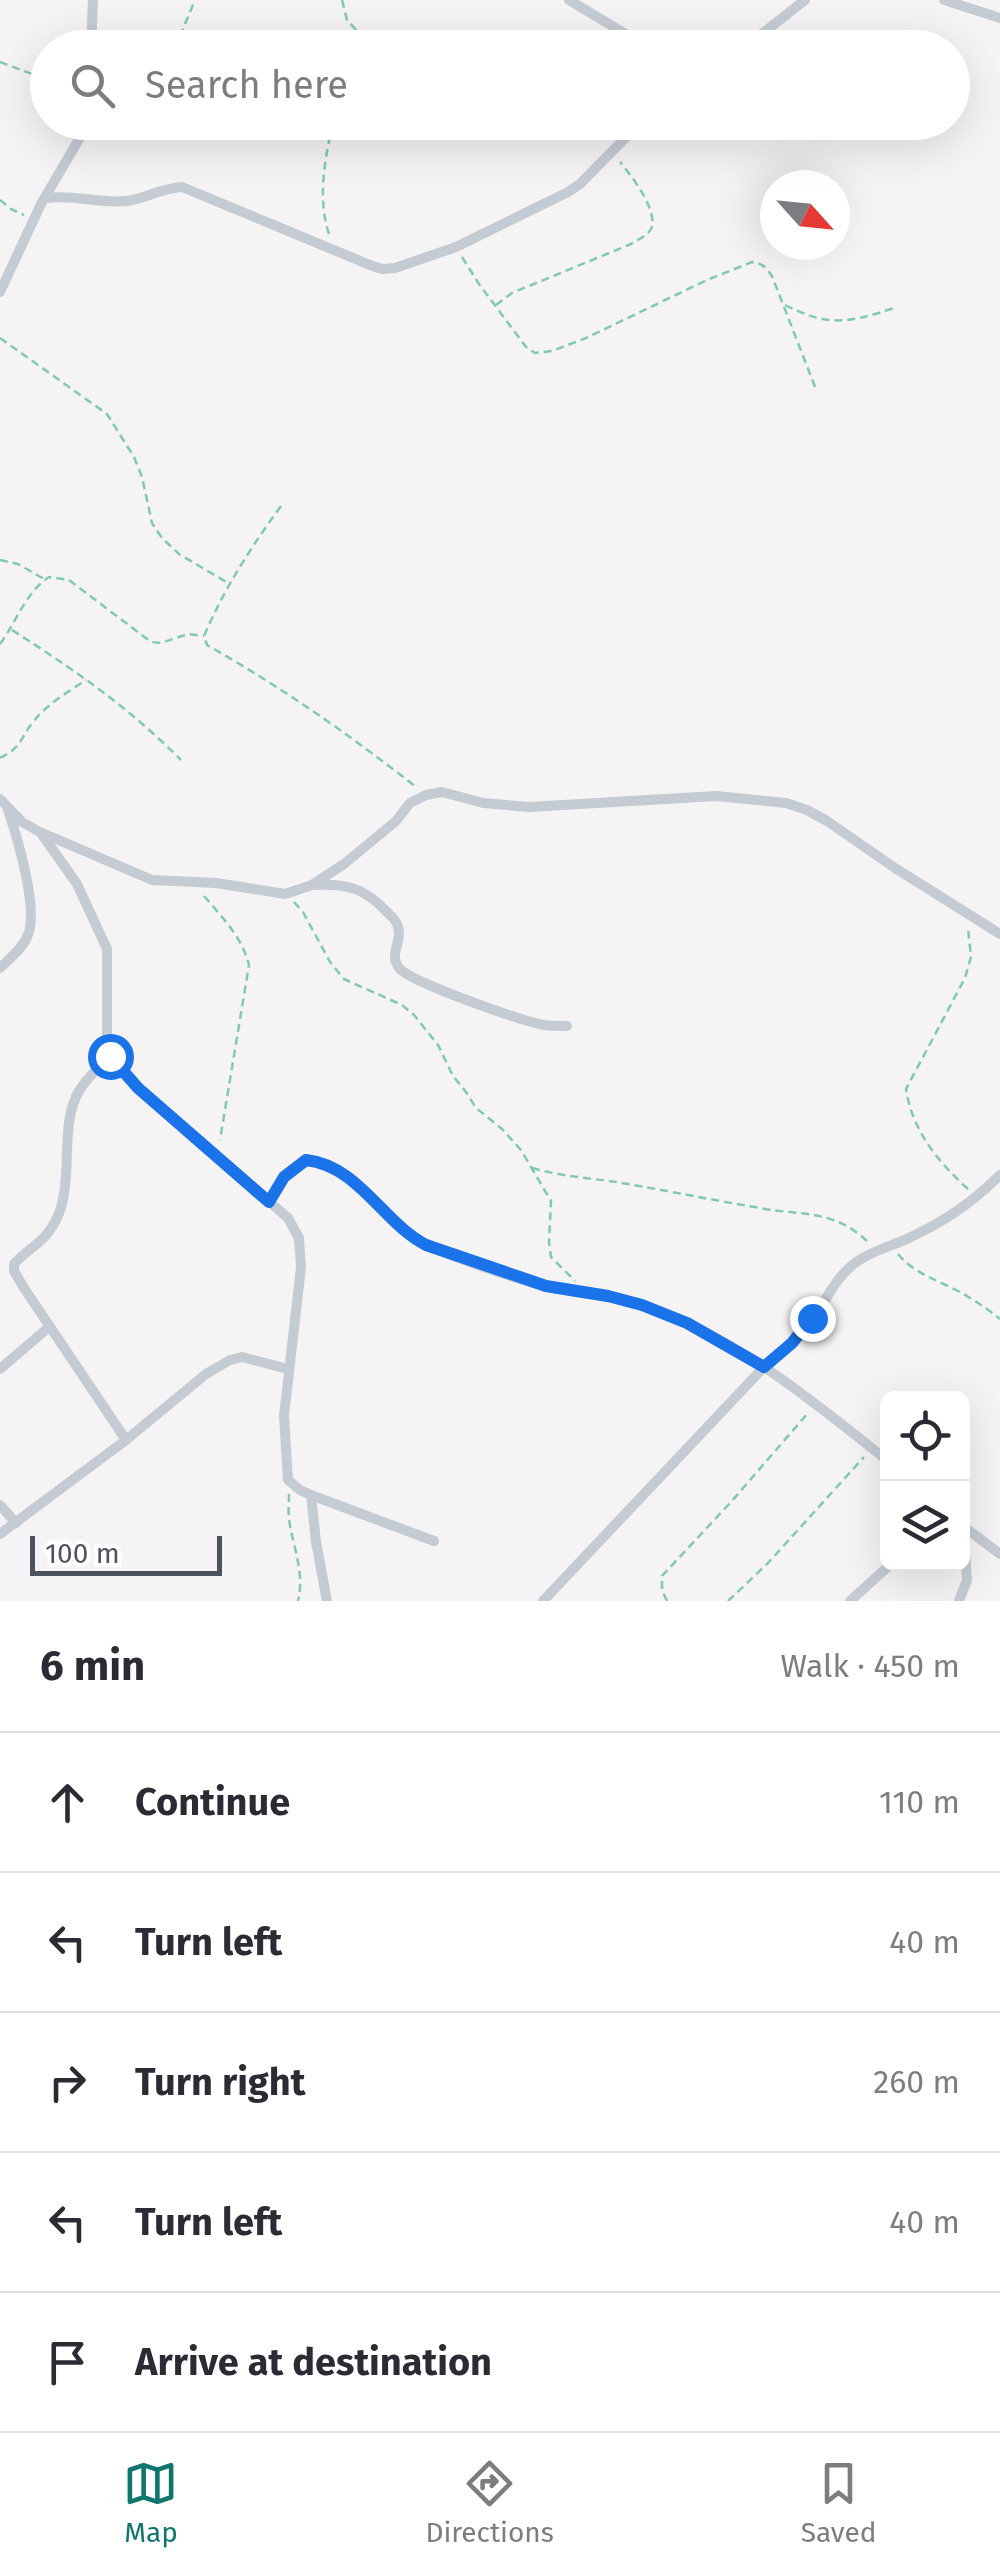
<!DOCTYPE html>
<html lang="en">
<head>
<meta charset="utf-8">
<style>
  :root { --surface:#fff; --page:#f2f2f3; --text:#2b2b33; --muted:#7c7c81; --line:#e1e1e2; --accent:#0f766e }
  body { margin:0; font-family:"Fira Sans",sans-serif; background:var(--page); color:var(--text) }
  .controls { position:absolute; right:30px; bottom:30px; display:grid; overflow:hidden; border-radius:15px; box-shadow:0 10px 40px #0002 }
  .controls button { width:90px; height:90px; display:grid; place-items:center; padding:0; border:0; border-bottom:2px solid var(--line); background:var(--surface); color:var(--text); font:50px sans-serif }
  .compass { position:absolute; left:760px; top:170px; width:90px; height:90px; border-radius:50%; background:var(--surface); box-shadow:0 10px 40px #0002; rotate:117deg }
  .scale { position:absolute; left:30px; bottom:25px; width:192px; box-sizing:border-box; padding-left:10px; border:5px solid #4c535f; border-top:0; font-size:28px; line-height:35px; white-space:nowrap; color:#4c535f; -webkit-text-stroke:8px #fff; paint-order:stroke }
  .stop { position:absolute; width:30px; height:30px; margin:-22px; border:8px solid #1a73e8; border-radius:50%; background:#fff }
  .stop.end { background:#1a73e8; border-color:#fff; box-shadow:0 2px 10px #0008 }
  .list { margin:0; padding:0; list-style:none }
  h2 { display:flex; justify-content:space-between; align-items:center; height:130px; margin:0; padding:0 40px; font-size:42px }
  h2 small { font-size:32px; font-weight:400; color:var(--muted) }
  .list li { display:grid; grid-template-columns:65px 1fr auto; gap:30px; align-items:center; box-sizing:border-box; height:140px; padding:0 40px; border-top:2px solid var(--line) }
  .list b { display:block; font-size:38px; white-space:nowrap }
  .list em { font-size:32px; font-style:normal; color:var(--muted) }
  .icon { flex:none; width:55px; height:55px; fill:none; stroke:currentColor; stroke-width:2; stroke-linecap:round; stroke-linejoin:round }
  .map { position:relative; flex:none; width:1000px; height:1601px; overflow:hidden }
  .search { position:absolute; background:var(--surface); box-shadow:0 10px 40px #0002; left:30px; right:30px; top:30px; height:110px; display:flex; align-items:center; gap:25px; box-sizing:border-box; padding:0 35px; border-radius:55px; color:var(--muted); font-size:38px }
  .sheet { height:830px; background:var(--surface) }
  nav { display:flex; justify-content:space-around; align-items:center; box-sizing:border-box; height:140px; border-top:2px solid var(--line); background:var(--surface); font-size:28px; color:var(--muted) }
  nav a { display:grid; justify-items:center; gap:5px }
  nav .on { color:var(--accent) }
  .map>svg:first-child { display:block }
</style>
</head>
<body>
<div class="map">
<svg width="1000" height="1601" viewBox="0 0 1000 1601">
  <rect width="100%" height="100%" fill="#f5f3f3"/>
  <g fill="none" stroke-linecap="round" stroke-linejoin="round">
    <!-- path -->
    <g stroke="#81c9af" stroke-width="2.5" stroke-dasharray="8 5" stroke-linecap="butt">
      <polyline points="342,0 347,20 373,48"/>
      <polyline points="175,48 195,0"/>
      <polyline points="0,62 48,80"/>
      <polyline points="0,200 11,209 24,215"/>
      <path d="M329,234C317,198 325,159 333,122"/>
      <path d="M462,257L479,284L526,347L535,353L552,351L586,338L707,280L752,262C763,263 766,268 772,276L817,392"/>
      <path d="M496,305L512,293L631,244C637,240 647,236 651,229C659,211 631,175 620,162"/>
      <path d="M785,305C828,327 849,323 894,308"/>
      <polyline points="0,338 107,414 134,457 142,477 152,523 162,538 179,554 228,583"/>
      <path d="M281,506C251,547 224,589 204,636L207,645C281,687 350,735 416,787"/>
      <polyline points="0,560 18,564 44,579"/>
      <path d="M12,630C76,671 127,706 181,760"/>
      <path d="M0,644C17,621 25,593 49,577L69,580L151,642L161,643L188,634L204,636"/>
      <path d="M0,758C23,746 19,740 33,722C47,704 68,692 86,680"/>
      <path d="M204,896C222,917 242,937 249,965L220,1140"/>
      <polyline points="294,902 303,912 330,962 344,979 402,1005 414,1015 438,1045 453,1076 466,1092 476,1108 502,1129 521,1150 551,1201 549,1242 551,1257 575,1281"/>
      <path d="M532,1168C560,1176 588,1178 616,1182C664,1190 712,1200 760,1208C802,1216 833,1209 867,1241"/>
      <path d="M968,1189C938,1162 912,1130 906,1089L965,978L971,957L968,928"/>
      <path d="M898,1254C913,1272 932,1278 952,1288C970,1297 985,1307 1000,1319"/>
      <path d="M289,1494C289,1502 288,1511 289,1519C293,1548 305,1572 298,1601"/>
      <polyline points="667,1601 662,1590 662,1576 731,1502 808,1413"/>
      <polyline points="728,1601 768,1563 864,1457"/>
    </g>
    <!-- street -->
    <g stroke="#c5cbd3" stroke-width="10">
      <polyline points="569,0 649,48"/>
      <polyline points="944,0 1000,18"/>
      <polyline points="91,48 93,0"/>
      <polyline points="740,48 763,33 805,0"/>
      <path d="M46,198C73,194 100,204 127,201C146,198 162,188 182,187L370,265L382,269L395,268L456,247L568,192L580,184L641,122"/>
      <polyline points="0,292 41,204 82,134 84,122"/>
      <polyline points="0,799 22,822 40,832 152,880 216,883 285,894 312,885 344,864 396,821 410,803 426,795 442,792 483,803 529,807 716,796 786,803 807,810 827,821 895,868 1000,934"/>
      <polyline points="41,833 77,884 107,949 107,1042 111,1056 138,1087 288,1218 299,1238 301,1267 284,1416 288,1480 300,1490 311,1495 434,1541"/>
      <path d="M313,885C347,883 365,888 388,913C394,918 399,925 399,933C399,946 389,957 400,969C413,983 522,1021 544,1025C552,1026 559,1026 567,1026"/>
      <path d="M0,968C9,959 22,949 27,937C40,912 17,837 8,810"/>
      <path d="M111,1056C98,1068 83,1081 76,1097C60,1131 74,1185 56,1220C44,1244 30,1246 14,1264V1271L24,1288L126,1440"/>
      <path d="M269,1202L284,1177L307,1160C360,1166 382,1223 426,1245C465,1261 507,1276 548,1287C580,1295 614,1295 645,1306C737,1338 813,1401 888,1461"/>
      <polyline points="0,1369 49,1327"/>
      <polyline points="311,1495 316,1542 327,1601"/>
      <polyline points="0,1505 16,1523"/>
      <polyline points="963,1526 1000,1554"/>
      <polyline points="0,1534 126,1440 206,1374 230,1360 242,1357 288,1369"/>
      <path d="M543,1601L764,1367C782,1352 799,1337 813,1318C827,1299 836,1277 855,1263C872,1250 893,1246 911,1237C947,1220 971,1203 1000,1175"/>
      <polyline points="850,1601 891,1564"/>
      <polyline points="959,1601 967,1580 963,1526"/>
    </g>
  </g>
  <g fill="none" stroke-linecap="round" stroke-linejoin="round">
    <!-- route -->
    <path stroke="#1a73e8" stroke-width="12" d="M110,1056L138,1088L269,1202L284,1177L306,1160C359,1166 382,1222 426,1245L546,1286L608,1296L642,1305L687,1323L764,1367L792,1343L812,1318"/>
  </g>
</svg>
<div class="controls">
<button><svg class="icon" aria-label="locate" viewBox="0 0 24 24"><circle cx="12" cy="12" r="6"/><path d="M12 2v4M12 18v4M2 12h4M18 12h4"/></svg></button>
<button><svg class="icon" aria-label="layers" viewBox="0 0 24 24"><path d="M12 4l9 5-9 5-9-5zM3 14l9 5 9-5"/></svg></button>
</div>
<svg class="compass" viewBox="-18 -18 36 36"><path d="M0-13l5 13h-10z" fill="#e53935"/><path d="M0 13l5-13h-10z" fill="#7c7c81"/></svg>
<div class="scale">100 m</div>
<div class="stop" style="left:110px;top:1056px"></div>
<div class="stop end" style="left:812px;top:1318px"></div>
<div class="search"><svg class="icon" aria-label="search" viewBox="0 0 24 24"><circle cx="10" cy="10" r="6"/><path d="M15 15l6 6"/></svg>Search here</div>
</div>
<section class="sheet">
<h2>6 min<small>Walk · 450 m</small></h2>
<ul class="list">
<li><svg class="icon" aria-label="ahead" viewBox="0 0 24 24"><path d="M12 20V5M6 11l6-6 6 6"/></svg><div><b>Continue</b></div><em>110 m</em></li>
<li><svg class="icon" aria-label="left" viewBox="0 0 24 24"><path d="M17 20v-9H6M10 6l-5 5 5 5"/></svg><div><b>Turn left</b></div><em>40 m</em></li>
<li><svg class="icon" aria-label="right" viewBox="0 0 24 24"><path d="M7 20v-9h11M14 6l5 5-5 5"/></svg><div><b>Turn right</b></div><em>260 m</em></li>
<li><svg class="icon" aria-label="left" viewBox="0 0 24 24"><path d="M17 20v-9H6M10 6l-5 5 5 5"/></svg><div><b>Turn left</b></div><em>40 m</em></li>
<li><svg class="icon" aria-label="arrive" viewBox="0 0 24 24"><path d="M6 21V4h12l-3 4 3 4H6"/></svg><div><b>Arrive at destination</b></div></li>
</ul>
</section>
<nav>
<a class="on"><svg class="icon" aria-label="map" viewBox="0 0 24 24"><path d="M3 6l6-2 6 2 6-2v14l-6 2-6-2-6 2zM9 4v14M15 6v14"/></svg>Map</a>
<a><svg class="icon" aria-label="directions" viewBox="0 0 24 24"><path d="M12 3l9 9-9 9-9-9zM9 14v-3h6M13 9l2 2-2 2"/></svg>Directions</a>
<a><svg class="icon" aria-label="saved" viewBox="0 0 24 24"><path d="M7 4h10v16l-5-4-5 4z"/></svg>Saved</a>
</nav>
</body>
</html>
